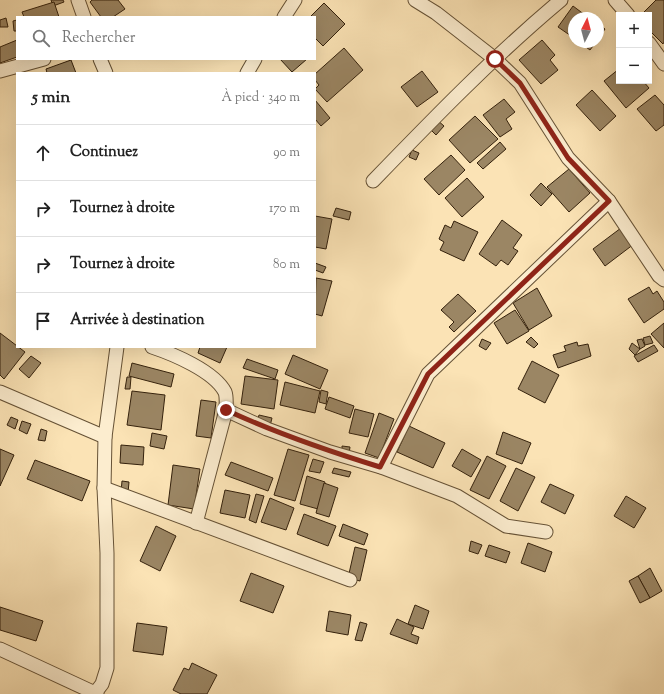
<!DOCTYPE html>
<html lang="fr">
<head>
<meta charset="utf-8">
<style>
  :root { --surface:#fff; --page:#f2f2f2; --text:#222; --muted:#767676; --line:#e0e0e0 }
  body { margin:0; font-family:"Sorts Mill Goudy",serif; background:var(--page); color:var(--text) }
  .controls { position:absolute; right:12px; top:12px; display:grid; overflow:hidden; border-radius:0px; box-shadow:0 4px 16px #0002 }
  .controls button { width:36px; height:36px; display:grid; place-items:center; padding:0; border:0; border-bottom:1px solid var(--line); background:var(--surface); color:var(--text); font:20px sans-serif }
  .compass { position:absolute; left:568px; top:12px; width:36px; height:36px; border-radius:50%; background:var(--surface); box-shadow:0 4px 16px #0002; rotate:6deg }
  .stop { position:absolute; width:12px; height:12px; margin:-9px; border:3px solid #8f2418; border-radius:50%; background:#fff }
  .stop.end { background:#8f2418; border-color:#fff; box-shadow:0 1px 4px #0008 }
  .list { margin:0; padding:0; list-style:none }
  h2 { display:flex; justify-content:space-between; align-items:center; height:52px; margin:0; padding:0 16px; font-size:17px }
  h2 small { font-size:13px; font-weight:400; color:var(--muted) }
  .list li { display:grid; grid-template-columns:26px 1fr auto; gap:12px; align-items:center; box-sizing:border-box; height:56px; padding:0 16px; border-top:1px solid var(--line) }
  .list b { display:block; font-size:15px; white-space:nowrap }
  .list em { font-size:13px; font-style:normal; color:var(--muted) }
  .icon { flex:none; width:22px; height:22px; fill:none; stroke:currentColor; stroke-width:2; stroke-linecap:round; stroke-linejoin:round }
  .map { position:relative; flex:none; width:664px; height:694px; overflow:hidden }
  .search { position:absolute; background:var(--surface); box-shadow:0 4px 16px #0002; left:16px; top:16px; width:300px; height:44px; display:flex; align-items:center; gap:10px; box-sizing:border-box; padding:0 14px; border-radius:0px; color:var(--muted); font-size:15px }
  .panel { position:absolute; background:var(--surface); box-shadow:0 4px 16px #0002; left:16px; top:72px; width:300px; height:276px; border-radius:0px }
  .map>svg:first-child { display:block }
</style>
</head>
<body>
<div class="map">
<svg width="664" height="694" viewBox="0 0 664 694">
  <rect width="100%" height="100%" fill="#fbe3b5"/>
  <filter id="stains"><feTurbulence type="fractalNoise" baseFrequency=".005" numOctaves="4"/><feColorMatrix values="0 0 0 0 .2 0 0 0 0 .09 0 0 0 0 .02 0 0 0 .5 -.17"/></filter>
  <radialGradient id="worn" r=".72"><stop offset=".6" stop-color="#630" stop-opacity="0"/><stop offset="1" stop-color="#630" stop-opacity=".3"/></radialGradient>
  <!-- building -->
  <g fill="#9b8664" stroke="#34210c">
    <polygon points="51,0 63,0 64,2 53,6"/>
    <polygon points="92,0 118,0 125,9 113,17 101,17 90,2"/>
    <polygon points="656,0 664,0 664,42 663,44 649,30 649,15 641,15"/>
    <polygon points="54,2 59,17 24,17 22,12"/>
    <polygon points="324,3 345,24 323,46 315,38 315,17 310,17"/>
    <polygon points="573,6 589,18 574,18 574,38 558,27"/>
    <polygon points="6,18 8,27 0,27 0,20"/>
    <polygon points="17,20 17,31 14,31 13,21"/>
    <polygon points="598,24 605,29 598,39"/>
    <polygon points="17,40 17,57 0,63 0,47"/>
    <polygon points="542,40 555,55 550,60 558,70 541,84 519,60"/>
    <polygon points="579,42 596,42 590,50"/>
    <polygon points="344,48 363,70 327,102 315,89 319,85 315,80 315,74"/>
    <polygon points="280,59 307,59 292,72"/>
    <polygon points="71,60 76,73 47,73 46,69"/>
    <polygon points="619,69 619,81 643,81 649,88 626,108 604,81"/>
    <polygon points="422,71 438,92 417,107 401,87"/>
    <polygon points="592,90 616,116 600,131 576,105"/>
    <polygon points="655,95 664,105 664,125 656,131 637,109"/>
    <polygon points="504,99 515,112 506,119 512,129 500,137 483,115"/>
    <polygon points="315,100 330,118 321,126 315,119"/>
    <polygon points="475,116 498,139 470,163 449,140"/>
    <polygon points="436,119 444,126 436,135 429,128"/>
    <polygon points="500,142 506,149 483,169 477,163"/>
    <polygon points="412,150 419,153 416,160 409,157"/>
    <polygon points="451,155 465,170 439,195 424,179"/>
    <polygon points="569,169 590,193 569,212 547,187"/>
    <polygon points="467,178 484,197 462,217 445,198"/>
    <polygon points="541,183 552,194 541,206 530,195"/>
    <polygon points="336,208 351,212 349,220 333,216"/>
    <polygon points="315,216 332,219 326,249 315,247"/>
    <polygon points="502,220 522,235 513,248 518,251 508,265 501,260 496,266 479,254"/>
    <polygon points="454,221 478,232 464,261 440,250 444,242 439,239 445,225 451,228"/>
    <polygon points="621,228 634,244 605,266 593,249"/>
    <polygon points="315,263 326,267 323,273 315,270"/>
    <polygon points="316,278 332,281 322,316 315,314"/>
    <polygon points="649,287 653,294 657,291 664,302 664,309 644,323 628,299"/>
    <polygon points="537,288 552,316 529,330 513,303"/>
    <polygon points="458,294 476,311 454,332 449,327 454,322 441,310"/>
    <polygon points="515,310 529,331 507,344 494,323"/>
    <polygon points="664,323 664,348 651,334"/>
    <polygon points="0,333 25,352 4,379 0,375"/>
    <polygon points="650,336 653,343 645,345 643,338"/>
    <polygon points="531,337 538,344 534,348 526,342"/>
    <polygon points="482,339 491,343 486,350 479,346"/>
    <polygon points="642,339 645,346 640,349 637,340"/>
    <polygon points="577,342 578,346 588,344 591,356 558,368 553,355 566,351 564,346"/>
    <polygon points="632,343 640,349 635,355 629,349"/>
    <polygon points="654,345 658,351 638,362 634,356"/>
    <polygon points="200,347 227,347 220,363 198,353"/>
    <polygon points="293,355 328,370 320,389 285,374"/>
    <polygon points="31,356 41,363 29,378 19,369"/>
    <polygon points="247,359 278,370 275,379 243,368"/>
    <polygon points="532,361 559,375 545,403 518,389"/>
    <polygon points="132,363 174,374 171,387 129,376"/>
    <polygon points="245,376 278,380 274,409 241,404"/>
    <polygon points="127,377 131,377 130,389 125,389"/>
    <polygon points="285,382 320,391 315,413 280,405"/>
    <polygon points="321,390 328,392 326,404 319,402"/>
    <polygon points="132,391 165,395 161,430 127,425"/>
    <polygon points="329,397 354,406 350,418 325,409"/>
    <polygon points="201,400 216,402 211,438 196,436"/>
    <polygon points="355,409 374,414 368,437 349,433"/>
    <polygon points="379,413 394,419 379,458 365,453"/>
    <polygon points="259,415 272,418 270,426 257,422"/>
    <polygon points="11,417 18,420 15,429 7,425"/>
    <polygon points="22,421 31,424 27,434 19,430"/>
    <polygon points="409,426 445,443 433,468 397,452"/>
    <polygon points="41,429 47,431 45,441 38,440"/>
    <polygon points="503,432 531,443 522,464 496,454"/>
    <polygon points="152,433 167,436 164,449 150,446"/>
    <polygon points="121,445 144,447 143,465 120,463"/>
    <polygon points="342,446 350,447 349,454 342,453"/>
    <polygon points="0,449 14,455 0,486"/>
    <polygon points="288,449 309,455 295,501 274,495"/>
    <polygon points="462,449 481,460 471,477 452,466"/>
    <polygon points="487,456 506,466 489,499 470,490"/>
    <polygon points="313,459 324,462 320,473 309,471"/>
    <polygon points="35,460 90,481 82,501 27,479"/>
    <polygon points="231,462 273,478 268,491 225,475"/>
    <polygon points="173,465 200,469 194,509 168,505"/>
    <polygon points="334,468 351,472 349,477 332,473"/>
    <polygon points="516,468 535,477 518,511 500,501"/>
    <polygon points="307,476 325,482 318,509 300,504"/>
    <polygon points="122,481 129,482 128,493 121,492"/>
    <polygon points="324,483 338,488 329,517 316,513"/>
    <polygon points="550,484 574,495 565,514 541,502"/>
    <polygon points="225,490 250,495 245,518 220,513"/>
    <polygon points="256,494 264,496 256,523 249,520"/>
    <polygon points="626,496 646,508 634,528 614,516"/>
    <polygon points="270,498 294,508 286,530 261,522"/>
    <polygon points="304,514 336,526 328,546 297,534"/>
    <polygon points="343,524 368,534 364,545 339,536"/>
    <polygon points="156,526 176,536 160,571 140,561"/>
    <polygon points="471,541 482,545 478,554 469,551"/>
    <polygon points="528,543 552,552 545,572 521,563"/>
    <polygon points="489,545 510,552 506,563 485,556"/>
    <polygon points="355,547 367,550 360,581 348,578"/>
    <polygon points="650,568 662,591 650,598 638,576"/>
    <polygon points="251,573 284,586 273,613 240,601"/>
    <polygon points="638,576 650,598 640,603 629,581"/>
    <polygon points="415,605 429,611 423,629 408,624"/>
    <polygon points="0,607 43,621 36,641 0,630"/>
    <polygon points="329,611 351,615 348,635 326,631"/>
    <polygon points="397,619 414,627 411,634 419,637 417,644 390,634"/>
    <polygon points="360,622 367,624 362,641 355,640"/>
    <polygon points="137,623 167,627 163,655 133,651"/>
    <polygon points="192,663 217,675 207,694 181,694 173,690 184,668 189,670"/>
  </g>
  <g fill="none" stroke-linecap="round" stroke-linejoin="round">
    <defs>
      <g id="street">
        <polyline points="78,0 84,17"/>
        <polyline points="415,0 436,13 495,59 520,83 568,158 609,201 659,276 664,280"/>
        <polyline points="615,0 628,15"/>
        <polyline points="284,17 295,0"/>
        <polyline points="649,43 664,64"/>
        <polyline points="100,59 106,73"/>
        <polyline points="0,71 44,59"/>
        <polyline points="247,73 255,59"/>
        <path d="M373,181C433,119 494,56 561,0"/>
        <path d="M152,347C173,354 214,371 225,392C227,397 226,405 226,410L267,429L330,452L381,467L457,496L506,526L546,532"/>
        <polyline points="0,392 105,437"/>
        <polyline points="381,467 428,374 609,201"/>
        <polyline points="104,488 350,580"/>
        <polyline points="196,523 226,410"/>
        <polyline points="0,649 97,694"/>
        <polyline points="95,693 102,684 107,668 107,553 104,488 105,437 117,347"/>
      </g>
    </defs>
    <!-- street casing -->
    <use href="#street" stroke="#665236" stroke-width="15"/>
    <!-- street -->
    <use href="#street" stroke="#fcedcf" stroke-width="13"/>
  </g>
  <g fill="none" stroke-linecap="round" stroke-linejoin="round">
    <!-- route -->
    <path stroke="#8f2418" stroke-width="5" d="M226,410C276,433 328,451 380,467L428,374L609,201L568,158L520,83L495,59"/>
  </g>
  <rect width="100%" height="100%" filter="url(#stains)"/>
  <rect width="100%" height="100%" fill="url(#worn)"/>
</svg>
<div class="controls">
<button>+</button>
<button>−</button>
</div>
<svg class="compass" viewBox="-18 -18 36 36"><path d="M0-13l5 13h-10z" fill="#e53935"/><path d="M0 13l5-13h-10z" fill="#767676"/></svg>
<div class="stop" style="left:495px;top:59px"></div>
<div class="stop end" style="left:226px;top:410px"></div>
<div class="search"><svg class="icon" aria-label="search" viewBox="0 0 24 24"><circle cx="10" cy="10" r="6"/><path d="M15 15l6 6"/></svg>Rechercher</div>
<section class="panel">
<h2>5 min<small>À pied · 340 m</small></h2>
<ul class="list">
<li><svg class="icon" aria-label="ahead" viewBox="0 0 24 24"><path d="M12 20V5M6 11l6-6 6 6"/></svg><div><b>Continuez</b></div><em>90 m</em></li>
<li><svg class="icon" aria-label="right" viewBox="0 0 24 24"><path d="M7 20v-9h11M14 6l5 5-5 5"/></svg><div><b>Tournez à droite</b></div><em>170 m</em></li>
<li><svg class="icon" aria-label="right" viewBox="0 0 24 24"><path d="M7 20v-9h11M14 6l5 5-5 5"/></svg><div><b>Tournez à droite</b></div><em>80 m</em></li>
<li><svg class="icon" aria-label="arrive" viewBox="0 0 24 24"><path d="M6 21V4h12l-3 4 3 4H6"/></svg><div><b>Arrivée à destination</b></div></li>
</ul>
</section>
</div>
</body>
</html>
